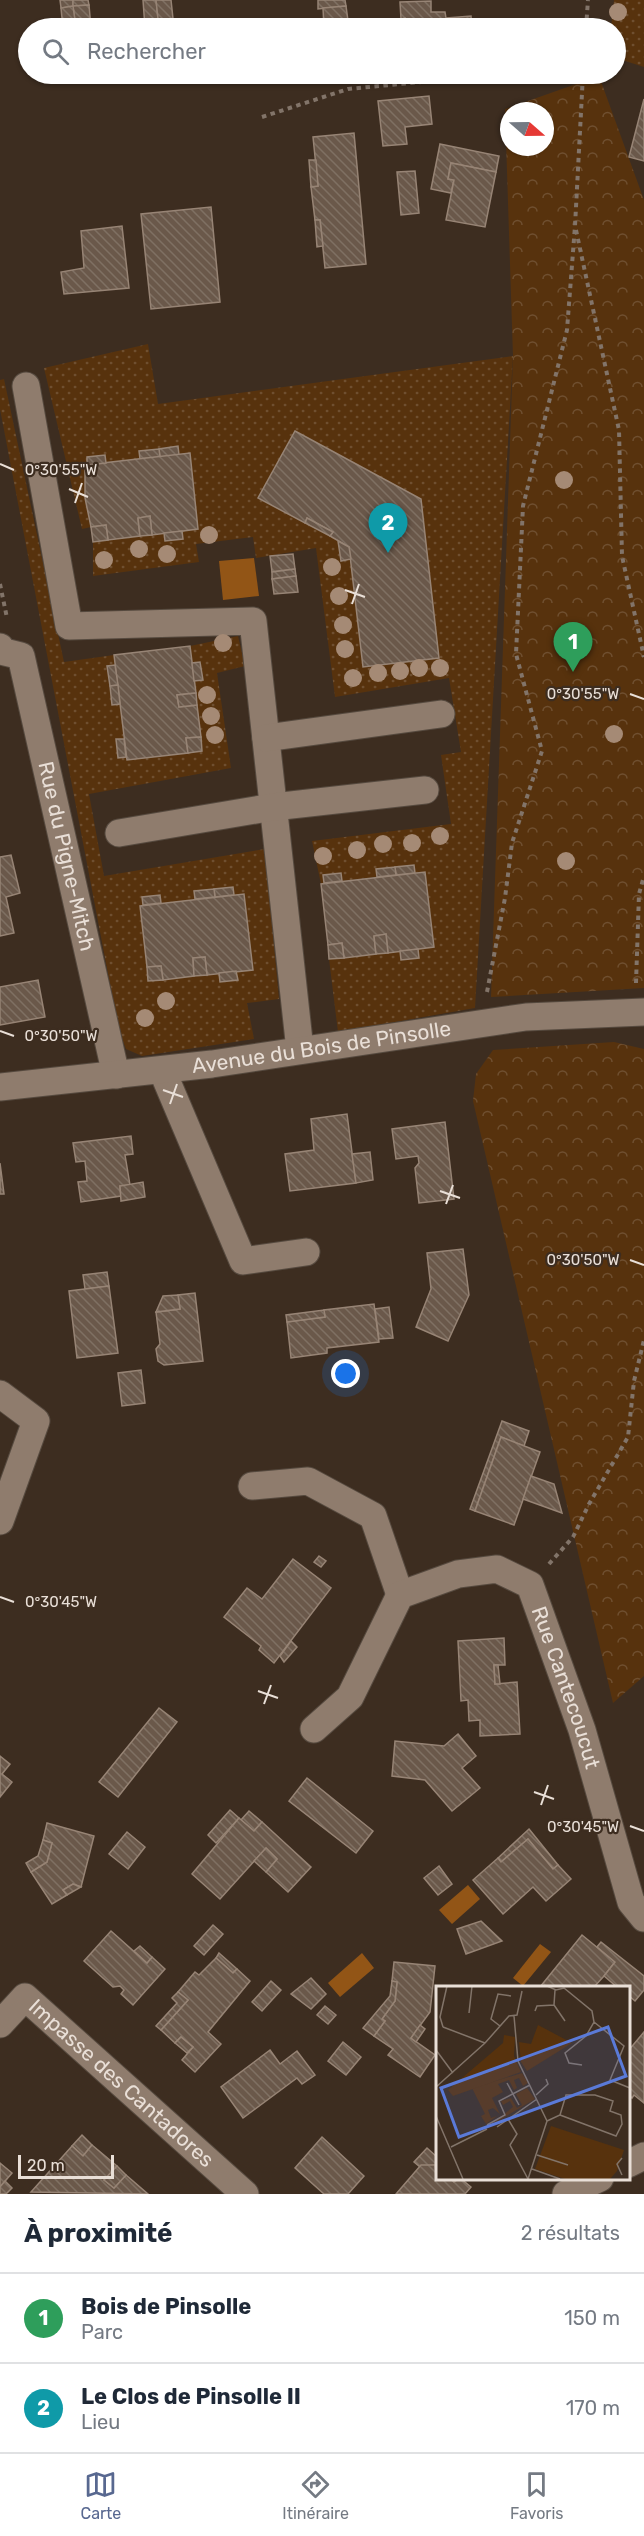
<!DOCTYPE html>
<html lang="fr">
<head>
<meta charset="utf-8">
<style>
  :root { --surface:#fff; --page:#f2f2f3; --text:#1f2937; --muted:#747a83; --line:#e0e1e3; --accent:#586890 }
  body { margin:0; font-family:Rubik,sans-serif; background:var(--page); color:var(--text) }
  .compass { position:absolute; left:500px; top:102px; width:54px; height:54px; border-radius:50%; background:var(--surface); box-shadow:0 2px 4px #0004; rotate:110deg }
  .scale { position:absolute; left:18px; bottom:15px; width:96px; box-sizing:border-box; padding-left:6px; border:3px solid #e9dfd7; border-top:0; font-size:16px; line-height:21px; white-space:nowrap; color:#e9dfd7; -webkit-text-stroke:4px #3d2d20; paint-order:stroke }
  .you { position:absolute; left:346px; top:1374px; width:21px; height:21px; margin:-15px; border:4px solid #fff; border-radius:50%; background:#1a73e8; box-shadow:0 0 0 9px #1a73e833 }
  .badge { display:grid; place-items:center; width:39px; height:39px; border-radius:50%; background:var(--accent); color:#fff; font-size:20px; font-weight:700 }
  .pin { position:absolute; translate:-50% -50px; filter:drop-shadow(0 2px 3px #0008) }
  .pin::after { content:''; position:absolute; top:32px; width:21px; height:18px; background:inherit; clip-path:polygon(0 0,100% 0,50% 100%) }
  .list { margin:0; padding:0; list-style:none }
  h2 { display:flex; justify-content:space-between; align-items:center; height:78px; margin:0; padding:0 24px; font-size:26px }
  h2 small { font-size:20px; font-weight:400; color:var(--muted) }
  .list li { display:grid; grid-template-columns:39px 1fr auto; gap:18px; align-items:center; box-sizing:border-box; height:90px; padding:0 24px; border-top:2px solid var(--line) }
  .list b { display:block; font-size:22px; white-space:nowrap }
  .list p { margin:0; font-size:20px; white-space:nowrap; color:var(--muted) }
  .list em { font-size:20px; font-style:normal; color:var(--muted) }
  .icon { flex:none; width:33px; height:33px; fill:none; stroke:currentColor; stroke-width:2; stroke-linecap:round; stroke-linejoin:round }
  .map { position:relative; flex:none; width:644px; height:2194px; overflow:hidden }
  .search { position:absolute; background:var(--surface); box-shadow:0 2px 4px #0004; left:18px; right:18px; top:18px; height:66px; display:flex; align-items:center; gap:15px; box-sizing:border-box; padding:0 21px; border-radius:33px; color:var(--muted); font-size:22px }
  .sheet { height:258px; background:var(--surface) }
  nav { display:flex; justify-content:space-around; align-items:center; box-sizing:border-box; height:84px; border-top:2px solid var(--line); background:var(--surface); font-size:16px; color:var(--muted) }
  nav a { display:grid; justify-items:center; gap:3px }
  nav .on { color:var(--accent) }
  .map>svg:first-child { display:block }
</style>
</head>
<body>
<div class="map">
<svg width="644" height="2194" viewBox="0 0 644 2194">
  <defs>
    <pattern id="grass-dots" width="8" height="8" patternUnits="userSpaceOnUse" patternTransform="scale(1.5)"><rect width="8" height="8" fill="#57320d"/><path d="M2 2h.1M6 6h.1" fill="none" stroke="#6f4f30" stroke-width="1.8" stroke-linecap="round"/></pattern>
    <pattern id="forest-crowns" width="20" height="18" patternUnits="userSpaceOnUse" patternTransform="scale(1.5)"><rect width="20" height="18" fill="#57320d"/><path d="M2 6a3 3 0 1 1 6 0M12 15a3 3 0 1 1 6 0" fill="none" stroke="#6f4f30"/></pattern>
    <pattern id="building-back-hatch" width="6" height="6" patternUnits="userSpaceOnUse" patternTransform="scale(1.5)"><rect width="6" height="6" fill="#6a584a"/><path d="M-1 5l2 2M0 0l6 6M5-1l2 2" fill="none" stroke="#7f7063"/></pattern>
  </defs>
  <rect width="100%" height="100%" fill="#3d2d20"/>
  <!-- grass -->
  <g fill="url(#grass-dots)">
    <polygon points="614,0 644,0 644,67 616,58 616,28 611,28"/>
    <polygon points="148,344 158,404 513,356 475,1008 338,1032 329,959 400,951 401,960 418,958 418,949 434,947 425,872 415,873 413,865 376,869 377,877 342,881 341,873 323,875 324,883 321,884 312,841 451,824 441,755 461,752 449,678 335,697 316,548 256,558 253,537 196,544 199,562 93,576 93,542 164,533 165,541 182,539 182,531 198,529 190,454 179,455 177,446 140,451 140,459 106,463 105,455 87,457 87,465 85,466 85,498 91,527 82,529 44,368"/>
    <polygon points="4,379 64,662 114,655 115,665 107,667 112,704 120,704 124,739 116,740 118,758 126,757 127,760 202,751 194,681 202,680 200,662 192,663 190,646 238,636 245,666 217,673 231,768 89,794 104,876 265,849 279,999 247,1003 254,1039 142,1056 126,1049 119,1031 0,409 0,380"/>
  </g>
  <!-- forest -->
  <g fill="url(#forest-crowns)" fill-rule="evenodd">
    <path d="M599,76L644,200V988L491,997L513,356L505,109ZM509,111H545V147H509Z"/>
    <polygon points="614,1042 644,1049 644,1676 613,1703 473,1101 476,1074 493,1050"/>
  </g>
  <!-- water -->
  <g fill="#925516">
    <polygon points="254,558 259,596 223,600 219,561"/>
    <polygon points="468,1885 480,1899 452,1924 439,1910"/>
    <polygon points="540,1944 551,1952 523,1986 513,1978"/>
    <polygon points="362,1953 374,1968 340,1997 328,1983"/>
  </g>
  <!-- building -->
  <g fill="url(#building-back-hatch)" stroke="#978475" stroke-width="1.5">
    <polygon points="60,0 73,0 73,6 61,8"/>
    <polygon points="73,0 88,0 89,5 73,6"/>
    <polygon points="143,0 156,0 159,28 145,28"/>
    <polygon points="156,0 171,0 174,28 159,28"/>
    <polygon points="318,0 345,0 346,6 318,9"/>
    <polygon points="431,1 431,12 445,12 446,18 471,16 472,28 406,28 405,18 401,19 400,2"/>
    <polygon points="89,5 91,28 76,28 73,6"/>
    <polygon points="73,6 76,28 63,28 61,8"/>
    <polygon points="346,6 349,28 324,28 323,8"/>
    <polygon points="429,96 432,124 405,127 407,144 383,146 378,101"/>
    <polygon points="644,99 644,161 629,157"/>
    <polygon points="354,133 366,264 325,268 320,220 315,220 311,187 318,186 313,137"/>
    <polygon points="440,144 499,156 496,172 451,163 448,179 454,180 451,193 431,189"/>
    <polygon points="309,160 316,160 318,186 311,187"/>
    <polygon points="451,163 496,172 485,227 446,220 454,180 448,179"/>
    <polygon points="415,171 419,213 401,215 397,172"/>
    <polygon points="211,207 220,302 151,309 141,214"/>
    <polygon points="315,220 320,220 323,246 317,247"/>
    <polygon points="122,226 129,288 64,294 61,272 84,268 81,231"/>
    <polygon points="295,431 421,499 439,658 363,667 349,547 330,536 333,532 307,518 305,523 258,498"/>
    <polygon points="178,446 179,455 160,457 159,449"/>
    <polygon points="159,449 160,457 140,459 139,451"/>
    <polygon points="190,453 198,529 152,535 150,516 138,518 140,536 108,540 106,525 91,527 85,498 85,465"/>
    <polygon points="105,455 106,463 87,465 87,457"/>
    <polygon points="150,516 152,535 140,536 138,518"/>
    <polygon points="307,518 333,532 330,536 305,523"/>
    <polygon points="106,525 108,540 93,542 91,527"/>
    <polygon points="182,531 183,539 165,541 164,533"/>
    <polygon points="338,541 349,547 351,559 341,561"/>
    <polygon points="293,554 295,569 272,572 270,556"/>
    <polygon points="295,569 296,576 272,579 272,572"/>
    <polygon points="296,576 298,592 274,594 272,579"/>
    <polygon points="190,646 196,693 177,695 179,707 197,705 201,737 186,738 188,753 127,760 114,655"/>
    <polygon points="200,662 203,680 194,681 192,663"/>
    <polygon points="115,665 118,685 110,686 107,666"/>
    <polygon points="118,685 120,704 112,705 110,686"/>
    <polygon points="196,693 197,705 179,707 177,695"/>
    <polygon points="201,737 202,751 188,753 186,738"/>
    <polygon points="116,739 124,739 126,757 118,758"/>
    <polygon points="11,855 20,893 6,897 14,933 0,936 0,857"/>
    <polygon points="414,865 415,873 396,875 395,867"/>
    <polygon points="395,867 396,875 377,877 376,869"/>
    <polygon points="425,872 434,947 388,953 386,934 374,936 376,954 344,958 342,943 328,945 321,884"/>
    <polygon points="341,873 342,881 324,883 323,875"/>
    <polygon points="233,887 234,895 215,897 214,889"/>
    <polygon points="214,889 215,897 195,899 194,891"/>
    <polygon points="244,894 253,970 207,975 205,957 193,958 194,976 163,980 161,966 147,967 140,906"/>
    <polygon points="160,895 161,903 143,905 142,897"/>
    <polygon points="386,934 388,953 376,954 374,936"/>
    <polygon points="342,943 344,958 329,959 328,945"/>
    <polygon points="418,949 419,958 401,960 400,951"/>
    <polygon points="205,957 207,975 194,976 193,958"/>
    <polygon points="161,966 163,980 148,981 147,967"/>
    <polygon points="236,971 238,980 220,982 219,973"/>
    <polygon points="38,980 45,1017 0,1025 0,987"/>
    <polygon points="347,1114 356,1183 290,1191 285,1154 314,1150 311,1119"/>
    <polygon points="445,1122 454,1199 419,1203 415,1168 419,1163 418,1156 396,1159 392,1129"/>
    <polygon points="131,1136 133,1154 125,1155 130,1185 120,1186 121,1196 81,1202 78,1182 87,1181 85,1161 76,1162 73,1143"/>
    <polygon points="370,1152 373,1180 356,1183 352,1154"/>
    <polygon points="0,1163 4,1194 0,1194"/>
    <polygon points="143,1182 145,1197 121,1201 120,1186"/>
    <polygon points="463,1249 469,1295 448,1341 416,1327 431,1289 427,1253"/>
    <polygon points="107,1272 109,1286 85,1289 83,1275"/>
    <polygon points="109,1286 118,1353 77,1358 69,1291"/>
    <polygon points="195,1293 203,1361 164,1365 158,1361 156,1349 160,1344 156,1312 180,1309 178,1295"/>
    <polygon points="178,1295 180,1309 156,1312 163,1296"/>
    <polygon points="374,1304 379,1342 327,1348 327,1353 291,1358 287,1322 325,1317 324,1310"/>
    <polygon points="389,1307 393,1338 379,1339 375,1309"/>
    <polygon points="324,1310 325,1317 287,1322 286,1315"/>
    <polygon points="141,1370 145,1403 122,1406 118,1373"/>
    <polygon points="502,1421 529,1431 524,1446 501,1437 475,1511 470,1509"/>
    <polygon points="501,1437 540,1452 514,1525 475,1511"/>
    <polygon points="531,1476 554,1484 562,1513 523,1499"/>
    <polygon points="319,1556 326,1561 321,1567 314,1562"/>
    <polygon points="293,1559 331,1588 274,1663 259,1650 261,1646 224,1617 247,1588 262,1599"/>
    <polygon points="504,1638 505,1665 494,1665 495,1684 517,1682 520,1734 480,1736 480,1720 469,1721 468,1700 461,1701 458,1641"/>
    <polygon points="291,1641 297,1647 284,1662 280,1656"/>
    <polygon points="494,1665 498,1665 500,1684 495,1684"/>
    <polygon points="159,1708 177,1722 118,1797 99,1782"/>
    <polygon points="458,1734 476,1756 462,1768 480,1788 452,1811 425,1780 392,1776 395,1741 444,1746"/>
    <polygon points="0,1756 10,1764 2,1774 12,1782 0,1797"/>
    <polygon points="307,1778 373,1831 356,1853 289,1801"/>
    <polygon points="230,1810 239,1818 216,1843 208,1835"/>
    <polygon points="249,1811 262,1822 254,1831 241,1820"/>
    <polygon points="239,1818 254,1831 262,1822 311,1867 288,1892 266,1872 277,1859 266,1848 220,1899 192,1874"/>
    <polygon points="47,1823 94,1836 81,1887 73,1884 63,1890 67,1895 52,1904 31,1872 47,1862 52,1843 43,1840"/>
    <polygon points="529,1829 558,1865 553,1869 528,1839 501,1862 498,1858"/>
    <polygon points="127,1832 145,1847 128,1869 109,1854"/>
    <polygon points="528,1839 553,1869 558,1865 571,1879 546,1901 533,1887 503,1914 473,1880 498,1858 501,1862"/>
    <polygon points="43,1840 52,1843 47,1862 31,1872 26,1863 38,1856"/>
    <polygon points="266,1848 277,1859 266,1872 254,1861"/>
    <polygon points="439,1866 452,1884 438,1895 424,1878"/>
    <polygon points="73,1884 81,1887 67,1895 63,1890"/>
    <polygon points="481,1921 502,1941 466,1954 457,1929"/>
    <polygon points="213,1925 223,1934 204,1955 194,1946"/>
    <polygon points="111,1931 147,1963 152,1957 165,1969 133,2005 121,1994 124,1990 120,1986 113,1987 84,1961"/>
    <polygon points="582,1935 615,1962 604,1976 594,1987 540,1987"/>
    <polygon points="601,1942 644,1976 644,1990 635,2001 628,1995 628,1987 617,1987 604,1976 615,1962 597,1947"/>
    <polygon points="140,1946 152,1957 147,1963 134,1951"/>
    <polygon points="219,1953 237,1969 233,1973 216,1958"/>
    <polygon points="216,1958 233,1973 237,1969 250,1981 208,2032 221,2044 195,2072 182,2060 193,2047 181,2037 175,2043 161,2030 188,2000 178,1992 195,1972 199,1975"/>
    <polygon points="394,1962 435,1966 430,2012 411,2038 435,2055 420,2077 388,2055 393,2049 374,2036 385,2021 382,2019 395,2001 397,1982 392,1981"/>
    <polygon points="311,1978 326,1994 311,2009 291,1994"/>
    <polygon points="271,1981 281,1990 262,2011 252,2002"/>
    <polygon points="392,1981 397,1982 395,2001 382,2019 385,2021 374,2036 363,2028 390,1996"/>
    <polygon points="178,1992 188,2000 161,2030 156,2026 177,2003 172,1998"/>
    <polygon points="325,2006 336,2015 328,2024 317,2015"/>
    <polygon points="420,2025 425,2029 416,2042 411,2038"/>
    <polygon points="644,2032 644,2103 634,2095 632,2098 628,2094 628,2051"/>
    <polygon points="181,2037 193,2047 187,2053 175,2043"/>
    <polygon points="343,2042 361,2057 346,2075 328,2061"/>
    <polygon points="270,2050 280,2064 297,2051 315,2075 302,2084 297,2078 243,2118 221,2087"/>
    <polygon points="82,2135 92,2145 83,2156 72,2146"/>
    <polygon points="322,2137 364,2176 348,2194 324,2194 295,2168"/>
    <polygon points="92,2145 117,2166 104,2180 114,2188 126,2175 148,2194 31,2192 72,2146 83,2156"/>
    <polygon points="427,2148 437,2157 436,2165 420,2167 414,2162"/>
    <polygon points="0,2163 12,2173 0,2187"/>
    <polygon points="421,2165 435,2165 437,2178 450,2178 454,2182 460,2178 471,2187 465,2194 396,2194"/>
    <polygon points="117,2166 126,2175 114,2188 104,2180"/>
    <polygon points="5,2181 12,2188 6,2194 0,2194 0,2187"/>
  </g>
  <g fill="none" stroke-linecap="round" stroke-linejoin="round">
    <defs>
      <g id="street">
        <polyline points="26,386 69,626 253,621 300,1050"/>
        <path id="s1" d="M0,647L1,651L21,656L116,1075"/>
        <polyline points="266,738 441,714"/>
        <polyline points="119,833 273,807 425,790"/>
        <polyline points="162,1070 243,1261 306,1252"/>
        <path id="s2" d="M0,1087L212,1064L526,1017L644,1012"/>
        <polyline points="0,1394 36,1421 0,1521"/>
        <polyline points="252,1486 308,1481 373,1516 400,1595"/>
        <path id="s3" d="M314,1729L350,1697L400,1595L458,1574L497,1569L530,1585L582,1730L631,1902L644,1918"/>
        <path id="s4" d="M0,2024L25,1997L245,2194"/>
        <polyline points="628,2164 644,2156"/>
        <polyline points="566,2194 600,2178"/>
      </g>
    </defs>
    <!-- street casing -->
    <use href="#street" stroke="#564a3f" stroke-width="29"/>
    <!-- path -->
    <g stroke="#827469" stroke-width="4" stroke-dasharray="4.5 4.5" stroke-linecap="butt">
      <polyline points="581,28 585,19"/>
      <polyline points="586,28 588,0"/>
      <polyline points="262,117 348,89 504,74"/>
      <polyline points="576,230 619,430 622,556 644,657"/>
      <polyline points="0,584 7,618"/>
      <polyline points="636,983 639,894 644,876"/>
      <polyline points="487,992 505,898 512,843 542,751 516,654 523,506 567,330 575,226 583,74"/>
      <polyline points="549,1564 573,1537 589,1504 628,1437 634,1381 644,1340"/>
    </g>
    <!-- street -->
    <use href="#street" stroke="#8f7c6d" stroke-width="27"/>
  </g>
  <!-- trees -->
  <g fill="#a58a75">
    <circle cx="618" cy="12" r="9"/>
    <circle cx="564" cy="480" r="9"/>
    <circle cx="209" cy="535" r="9"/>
    <circle cx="139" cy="549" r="9"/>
    <circle cx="167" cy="554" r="9"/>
    <circle cx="104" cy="560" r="9"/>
    <circle cx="332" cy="567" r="9"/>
    <circle cx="339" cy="596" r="9"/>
    <circle cx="343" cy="625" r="9"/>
    <circle cx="223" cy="643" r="9"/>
    <circle cx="345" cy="649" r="9"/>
    <circle cx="419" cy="668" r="9"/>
    <circle cx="440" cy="668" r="9"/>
    <circle cx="400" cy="671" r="9"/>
    <circle cx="378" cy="673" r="9"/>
    <circle cx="353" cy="678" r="9"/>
    <circle cx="207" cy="695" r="9"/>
    <circle cx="211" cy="716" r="9"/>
    <circle cx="614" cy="734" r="9"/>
    <circle cx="215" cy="735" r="9"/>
    <circle cx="440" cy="836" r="9"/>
    <circle cx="412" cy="843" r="9"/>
    <circle cx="383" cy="844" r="9"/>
    <circle cx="357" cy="850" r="9"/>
    <circle cx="323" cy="856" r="9"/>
    <circle cx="566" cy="861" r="9"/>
    <circle cx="166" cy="1001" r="9"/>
    <circle cx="145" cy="1018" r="9"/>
  </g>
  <!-- ticks -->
  <path fill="none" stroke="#e9dfd7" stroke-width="2" d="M0,464L14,470M69,489L88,497M75,503L82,483M345,590L365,597M352,604L359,584M630,694L644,699M0,1031L14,1036M163,1090L183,1097M170,1104L177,1084M440,1191L460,1198M446,1204L453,1185M630,1260L644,1265M0,1597L14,1602M258,1691L278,1698M264,1704L271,1685M534,1792L554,1799M541,1805L548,1785M630,1826L644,1831"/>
  <g text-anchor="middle" stroke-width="4.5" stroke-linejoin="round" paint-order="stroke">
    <!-- street labels -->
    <g font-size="21" fill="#e9dfd7" stroke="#3d2d20">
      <text dy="7" stroke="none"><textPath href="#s1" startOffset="230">Rue du Pigne-Mitch</textPath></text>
      <text dy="7" stroke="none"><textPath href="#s2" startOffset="324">Avenue du Bois de Pinsolle</textPath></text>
      <text dy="7" stroke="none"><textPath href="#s3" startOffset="408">Rue Cantecoucut</textPath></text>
      <text dy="7" stroke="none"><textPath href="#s4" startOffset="166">Impasse des Cantadores</textPath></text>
    </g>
  </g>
  <!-- overview -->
  <g transform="translate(436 1986)">
    <rect width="194" height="194" fill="#3d2d20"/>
    <path d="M86,87L92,97L87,100L83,92L78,94L81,102L78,104L73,94L62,98L67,106L56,112L64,128L57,122L52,124L55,132L61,130L50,138L45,130L49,128L36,102ZM91,102L99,113L52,141L77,121L74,115L67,119L65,115L75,112L81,122L86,119L80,108Z" fill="#57320d"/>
    <path d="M102,39L136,57L91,85L85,76L83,56L95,58ZM68,49L79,51L78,70L85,86L17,110L12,104L67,57Z" fill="#57320d"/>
    <path d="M115,140L188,164L181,185L174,193H129L99,183Z" fill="#57320d"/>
    <path fill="none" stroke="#827469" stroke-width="1.5" d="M111,0L120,4L128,2L156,25L158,36L150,50L129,67L133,77L146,79M118,19L129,35M99,25L101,20L118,19L119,4M33,27L36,0M78,30L82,75L111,135L92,193M158,36L188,60L174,94L194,102M64,40L55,33L62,8L75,10M7,41L49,57M7,41L4,31L11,0M0,64L17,87M71,97L83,119M0,101L49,57L73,30L81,29L86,5M100,109L112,98L110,93M0,130L27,193M72,133L81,148L74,159L92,193M111,135L124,129L130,109H159L177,115L174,125L185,129L186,138L180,150L124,129M51,139L69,129L63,115L94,99M61,141L101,113M15,161L51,143M101,169L132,179M96,183L124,193M186,189L181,178L186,172"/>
    <path fill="#5a7ad8" fill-opacity="0.15" stroke="#5a7ad8" stroke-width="3" d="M172,41L190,90L23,151L5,102Z"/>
    <rect width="194" height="194" fill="none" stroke="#e9dfd7" stroke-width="3"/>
  </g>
  <g font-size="15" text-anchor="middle" fill="#e9dfd7" stroke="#3d2d20" stroke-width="4.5" stroke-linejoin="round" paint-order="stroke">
    <text x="61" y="475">0°30'55"W</text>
    <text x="583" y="699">0°30'55"W</text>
    <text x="61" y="1041">0°30'50"W</text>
    <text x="583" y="1265">0°30'50"W</text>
    <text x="61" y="1607">0°30'45"W</text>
    <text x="583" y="1832">0°30'45"W</text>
  </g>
</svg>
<svg class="compass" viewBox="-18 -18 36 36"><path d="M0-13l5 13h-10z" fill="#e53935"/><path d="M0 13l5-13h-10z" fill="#747a83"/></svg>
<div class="scale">20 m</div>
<div class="you"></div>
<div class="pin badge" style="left:573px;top:672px;background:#2e9e5b">1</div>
<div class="pin badge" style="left:388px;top:553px;background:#0f9aa8">2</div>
<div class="search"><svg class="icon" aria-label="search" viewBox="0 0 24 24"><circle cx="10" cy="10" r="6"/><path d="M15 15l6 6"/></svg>Rechercher</div>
</div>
<section class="sheet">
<h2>À proximité<small>2 résultats</small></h2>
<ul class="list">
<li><span class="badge" style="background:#2e9e5b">1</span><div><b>Bois de Pinsolle</b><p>Parc</p></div><em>150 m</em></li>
<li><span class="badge" style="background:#0f9aa8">2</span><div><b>Le Clos de Pinsolle II</b><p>Lieu</p></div><em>170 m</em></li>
</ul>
</section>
<nav>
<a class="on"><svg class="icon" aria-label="map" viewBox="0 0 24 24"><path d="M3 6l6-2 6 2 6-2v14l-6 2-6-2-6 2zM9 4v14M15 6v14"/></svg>Carte</a>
<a><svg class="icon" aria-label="directions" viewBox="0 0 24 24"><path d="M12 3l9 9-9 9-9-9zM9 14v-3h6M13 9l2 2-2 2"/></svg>Itinéraire</a>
<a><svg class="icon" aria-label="saved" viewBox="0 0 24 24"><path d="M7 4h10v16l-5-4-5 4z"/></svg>Favoris</a>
</nav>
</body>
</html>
